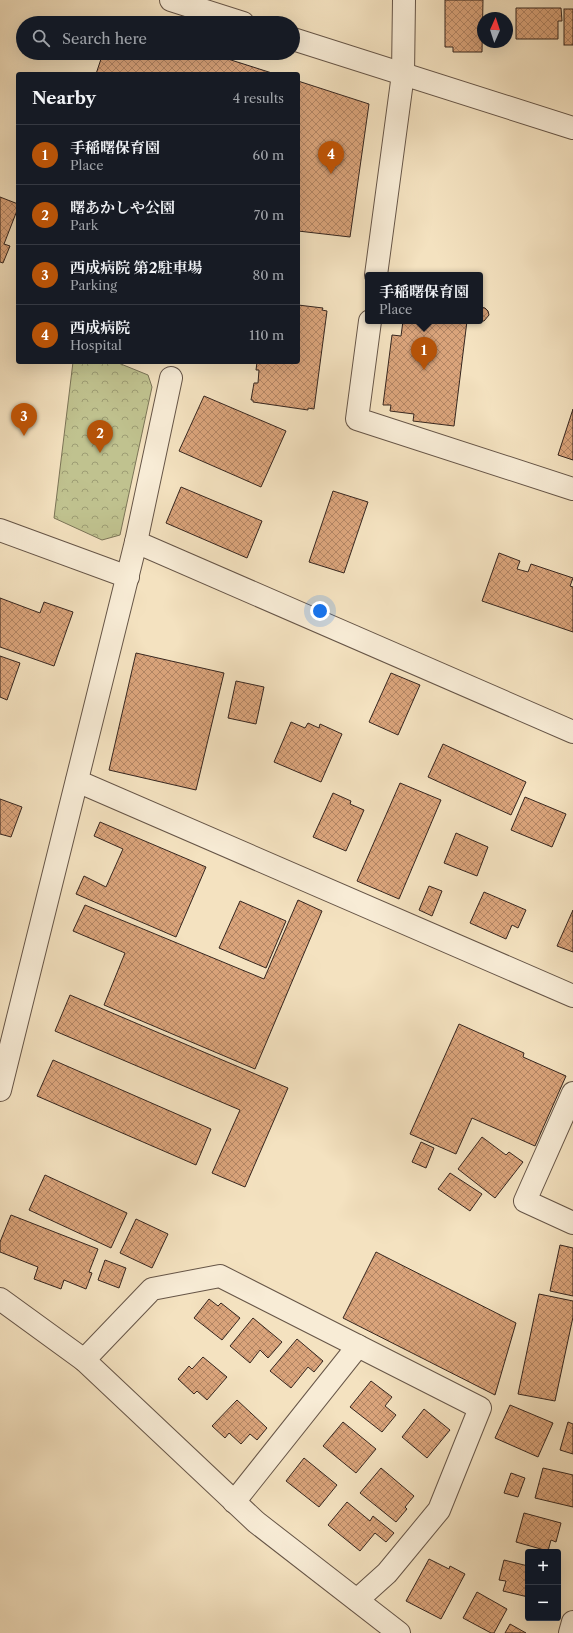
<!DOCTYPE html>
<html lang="en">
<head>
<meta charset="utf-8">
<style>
  :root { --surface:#171b24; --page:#242831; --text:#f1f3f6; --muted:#9ea1a6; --line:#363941; --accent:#b45309 }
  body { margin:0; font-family:"Libre Caslon Text","Noto Serif JP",serif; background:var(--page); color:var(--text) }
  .controls { position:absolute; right:12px; bottom:12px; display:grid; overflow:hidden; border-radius:4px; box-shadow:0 4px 16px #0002 }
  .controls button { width:36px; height:36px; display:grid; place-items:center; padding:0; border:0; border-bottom:1px solid var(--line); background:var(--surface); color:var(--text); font:20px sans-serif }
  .compass { position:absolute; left:477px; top:12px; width:36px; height:36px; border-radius:50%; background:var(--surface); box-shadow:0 4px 16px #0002; rotate:3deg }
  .you { position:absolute; left:320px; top:611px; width:14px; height:14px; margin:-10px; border:3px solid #fff; border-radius:50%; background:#1a73e8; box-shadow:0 0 0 6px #1a73e833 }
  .badge { display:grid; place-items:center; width:26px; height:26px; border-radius:50%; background:var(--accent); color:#fff; font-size:13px; font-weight:700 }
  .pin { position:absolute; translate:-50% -33px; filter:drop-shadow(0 1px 2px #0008) }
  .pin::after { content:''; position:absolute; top:21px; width:14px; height:12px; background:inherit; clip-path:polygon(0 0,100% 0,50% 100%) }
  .popup { position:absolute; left:365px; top:272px; width:118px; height:52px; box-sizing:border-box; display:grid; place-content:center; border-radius:4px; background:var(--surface); filter:drop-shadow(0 1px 3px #0005); font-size:13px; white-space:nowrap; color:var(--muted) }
  .popup b { font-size:15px; color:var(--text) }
  .popup::after { content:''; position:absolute; left:50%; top:100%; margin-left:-8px; border:8px solid transparent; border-top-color:var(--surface) }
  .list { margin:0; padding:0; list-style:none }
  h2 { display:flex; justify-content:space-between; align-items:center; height:52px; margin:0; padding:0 16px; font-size:17px }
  h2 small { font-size:13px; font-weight:400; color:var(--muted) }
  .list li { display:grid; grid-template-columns:26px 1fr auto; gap:12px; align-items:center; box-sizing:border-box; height:60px; padding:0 16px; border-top:1px solid var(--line) }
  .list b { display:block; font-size:15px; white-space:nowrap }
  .list p { margin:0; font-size:13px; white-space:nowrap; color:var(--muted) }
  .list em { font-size:13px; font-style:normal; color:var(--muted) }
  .icon { flex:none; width:22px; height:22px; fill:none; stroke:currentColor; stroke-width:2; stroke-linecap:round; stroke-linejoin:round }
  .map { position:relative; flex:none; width:573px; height:1633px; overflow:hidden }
  .search { position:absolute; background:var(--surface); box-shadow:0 4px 16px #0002; left:16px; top:16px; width:284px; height:44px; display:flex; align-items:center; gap:10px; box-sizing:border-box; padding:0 14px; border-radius:22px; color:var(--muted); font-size:15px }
  .panel { position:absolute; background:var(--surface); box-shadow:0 4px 16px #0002; left:16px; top:72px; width:284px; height:292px; border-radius:4px }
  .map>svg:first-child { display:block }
</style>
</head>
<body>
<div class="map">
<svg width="573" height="1633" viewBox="0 0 573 1633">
  <defs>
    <pattern id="park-crowns" width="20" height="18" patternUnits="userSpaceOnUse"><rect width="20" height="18" fill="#c0c28f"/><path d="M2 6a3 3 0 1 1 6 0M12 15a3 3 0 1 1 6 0" fill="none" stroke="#9d9d74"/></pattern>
    <pattern id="building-cross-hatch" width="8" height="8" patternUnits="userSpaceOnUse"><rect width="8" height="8" fill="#daa47b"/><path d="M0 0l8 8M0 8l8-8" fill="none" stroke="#b28564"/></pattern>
  </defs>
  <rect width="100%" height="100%" fill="#f4e2c0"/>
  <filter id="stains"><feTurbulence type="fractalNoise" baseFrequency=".005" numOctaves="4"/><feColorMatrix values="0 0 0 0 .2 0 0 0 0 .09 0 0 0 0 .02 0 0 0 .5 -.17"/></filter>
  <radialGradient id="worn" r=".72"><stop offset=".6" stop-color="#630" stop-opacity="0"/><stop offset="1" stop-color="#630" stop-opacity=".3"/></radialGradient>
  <!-- park -->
  <polygon fill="url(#park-crowns)" stroke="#7b7457" points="73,362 116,362 148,375 152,387 120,535 102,540 54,518"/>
  <!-- building -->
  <g fill="url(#building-cross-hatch)" stroke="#36261f">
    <polygon points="445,0 483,0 482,52 453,52 453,47 445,47"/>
    <polygon points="516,8 561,8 562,21 558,21 558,39 516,39"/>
    <rect x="564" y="9" width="9" height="36"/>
    <polygon points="103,53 209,53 275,74 96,74"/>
    <polygon points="298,81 369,104 350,237 298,231"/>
    <polygon points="0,197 18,204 18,208 4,244 10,246 3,263 0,262"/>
    <polygon points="298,305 323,308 322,310 327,311 314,409 308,408 308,410 253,402 253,400 251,400 254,383 258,383 259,370 256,370 257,362 298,362"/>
    <polygon points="480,307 485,308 488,311 489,315 484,321 480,321"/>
    <polygon points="403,321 467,321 454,426 413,421 414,414 390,411 391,405 383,405 392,335 401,336"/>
    <polygon points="204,396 286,431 261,487 179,451"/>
    <polygon points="573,409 573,460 558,455"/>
    <polygon points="181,487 262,521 247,558 166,523"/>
    <polygon points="333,491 368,502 344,573 309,562"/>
    <polygon points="499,553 520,561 517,569 528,572 531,564 573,578 570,586 573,587 573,632 482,601"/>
    <polygon points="0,598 40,613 44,602 73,612 54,666 0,647"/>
    <polygon points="136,653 224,673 196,790 109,770"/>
    <polygon points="0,656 20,663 7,700 0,697"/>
    <polygon points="391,673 420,685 398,735 369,722"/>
    <polygon points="236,681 264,687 256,724 228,718"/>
    <polygon points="291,722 305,728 308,723 319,728 320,724 342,734 321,782 274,762"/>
    <polygon points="443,744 526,782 511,815 428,777"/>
    <polygon points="400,783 441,800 399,899 357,881"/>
    <polygon points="333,793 351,801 350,804 364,810 346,851 313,837"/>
    <polygon points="525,797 566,814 552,847 511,830"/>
    <polygon points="0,799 22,807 11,837 0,834"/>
    <polygon points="100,822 206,867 176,937 76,894 84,876 106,887 123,849 94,836"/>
    <polygon points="456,833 488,847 477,876 444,863"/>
    <polygon points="429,886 442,891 432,916 419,910"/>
    <polygon points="484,892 526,910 518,928 512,925 506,939 470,923"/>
    <polygon points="298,900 322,911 255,1069 104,1005 125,953 73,931 85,905 264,979"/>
    <polygon points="240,901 286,921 266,968 219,948"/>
    <polygon points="573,910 573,952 557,946"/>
    <polygon points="70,995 288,1088 245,1187 212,1173 240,1110 55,1031"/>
    <polygon points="459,1024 524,1053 523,1057 566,1076 535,1146 472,1118 456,1154 410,1134"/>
    <polygon points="53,1060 211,1129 196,1165 37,1096"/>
    <polygon points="482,1137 506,1155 509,1152 523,1162 495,1198 458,1169"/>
    <polygon points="421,1142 434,1148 426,1168 412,1162"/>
    <polygon points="450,1173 482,1194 470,1211 438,1189"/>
    <polygon points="45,1175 127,1213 111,1248 29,1210"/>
    <polygon points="11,1215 98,1249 89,1272 92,1273 86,1289 64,1280 61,1289 34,1279 38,1267 0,1252 0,1242"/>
    <polygon points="136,1219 168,1234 152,1268 120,1253"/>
    <polygon points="560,1245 573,1248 573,1296 550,1291"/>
    <polygon points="376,1252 516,1323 495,1395 343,1318"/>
    <polygon points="105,1260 126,1268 119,1288 98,1280"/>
    <polygon points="539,1294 573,1301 573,1317 555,1401 518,1394"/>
    <polygon points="209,1299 218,1306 221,1303 240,1318 222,1340 194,1318"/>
    <polygon points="253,1318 282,1342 268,1358 260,1350 250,1363 230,1346"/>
    <polygon points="297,1339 323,1361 314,1372 308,1367 291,1388 270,1371"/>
    <polygon points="203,1357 227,1377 207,1400 197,1391 194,1394 178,1379 189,1366 192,1369"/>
    <polygon points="371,1381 392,1397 385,1406 396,1415 382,1432 350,1407"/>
    <polygon points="237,1400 267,1428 257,1440 250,1434 241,1444 229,1433 225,1438 212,1426"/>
    <polygon points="510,1405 553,1423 538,1457 495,1438"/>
    <polygon points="424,1409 450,1430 427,1458 402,1437"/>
    <polygon points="343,1422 376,1449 356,1473 323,1446"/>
    <polygon points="568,1422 573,1424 573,1454 560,1450"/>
    <polygon points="304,1458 337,1485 319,1507 286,1481"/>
    <polygon points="381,1468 414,1496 405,1507 407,1509 396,1522 360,1493"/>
    <polygon points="543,1468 573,1475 573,1507 535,1498"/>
    <polygon points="511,1473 525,1478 518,1497 504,1493"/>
    <polygon points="347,1502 370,1521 373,1516 394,1533 386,1542 375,1533 360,1551 328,1525"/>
    <polygon points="524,1513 561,1523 556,1542 551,1540 548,1551 516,1542"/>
    <polygon points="429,1559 449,1569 450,1566 465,1574 441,1619 406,1601"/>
    <polygon points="504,1560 528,1566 528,1597 503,1591 506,1581 499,1580"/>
    <polygon points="477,1592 507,1609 494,1633 491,1633 463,1618"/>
    <polygon points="510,1624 526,1633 505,1633"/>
  </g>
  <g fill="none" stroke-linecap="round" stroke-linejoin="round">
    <defs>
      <g id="minor">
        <polyline points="171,0 243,23"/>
        <polyline points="293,39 573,128"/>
        <polyline points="376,275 403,74 404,0"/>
        <polyline points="370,321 357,419 573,489"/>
        <polyline points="0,530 128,577"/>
        <polyline points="136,542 573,732"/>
        <polyline points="77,781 573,996"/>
        <polyline points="0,1090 136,542 171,378"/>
        <polyline points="573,1093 525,1201 573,1223"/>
        <polyline points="0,1299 84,1360 256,1522 399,1633"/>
        <polyline points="84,1360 152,1289 220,1276 480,1408 439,1510 387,1573 357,1600"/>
        <polyline points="234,1502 358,1346"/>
        <polyline points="570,1633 573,1622"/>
      </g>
    </defs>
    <!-- minor casing -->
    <use href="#minor" stroke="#665547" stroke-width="24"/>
    <!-- minor -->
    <use href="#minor" stroke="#f8ecd6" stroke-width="22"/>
  </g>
  <rect width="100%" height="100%" filter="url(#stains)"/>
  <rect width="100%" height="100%" fill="url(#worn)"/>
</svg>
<div class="controls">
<button>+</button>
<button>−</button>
</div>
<svg class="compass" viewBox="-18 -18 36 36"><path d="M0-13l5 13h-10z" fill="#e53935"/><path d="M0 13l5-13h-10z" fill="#9ea1a6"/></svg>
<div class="you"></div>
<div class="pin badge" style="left:424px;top:370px">1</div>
<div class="popup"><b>手稲曙保育園</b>Place</div>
<div class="pin badge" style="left:100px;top:453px">2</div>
<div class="pin badge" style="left:24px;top:436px">3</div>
<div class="pin badge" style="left:331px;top:174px">4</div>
<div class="search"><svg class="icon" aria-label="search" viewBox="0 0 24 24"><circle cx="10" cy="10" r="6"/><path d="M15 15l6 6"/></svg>Search here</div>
<section class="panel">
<h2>Nearby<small>4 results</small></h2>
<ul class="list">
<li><span class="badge">1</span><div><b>手稲曙保育園</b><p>Place</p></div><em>60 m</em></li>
<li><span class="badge">2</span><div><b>曙あかしや公園</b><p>Park</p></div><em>70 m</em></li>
<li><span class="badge">3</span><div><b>西成病院 第2駐車場</b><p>Parking</p></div><em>80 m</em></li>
<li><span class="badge">4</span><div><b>西成病院</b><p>Hospital</p></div><em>110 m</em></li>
</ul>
</section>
</div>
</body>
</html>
